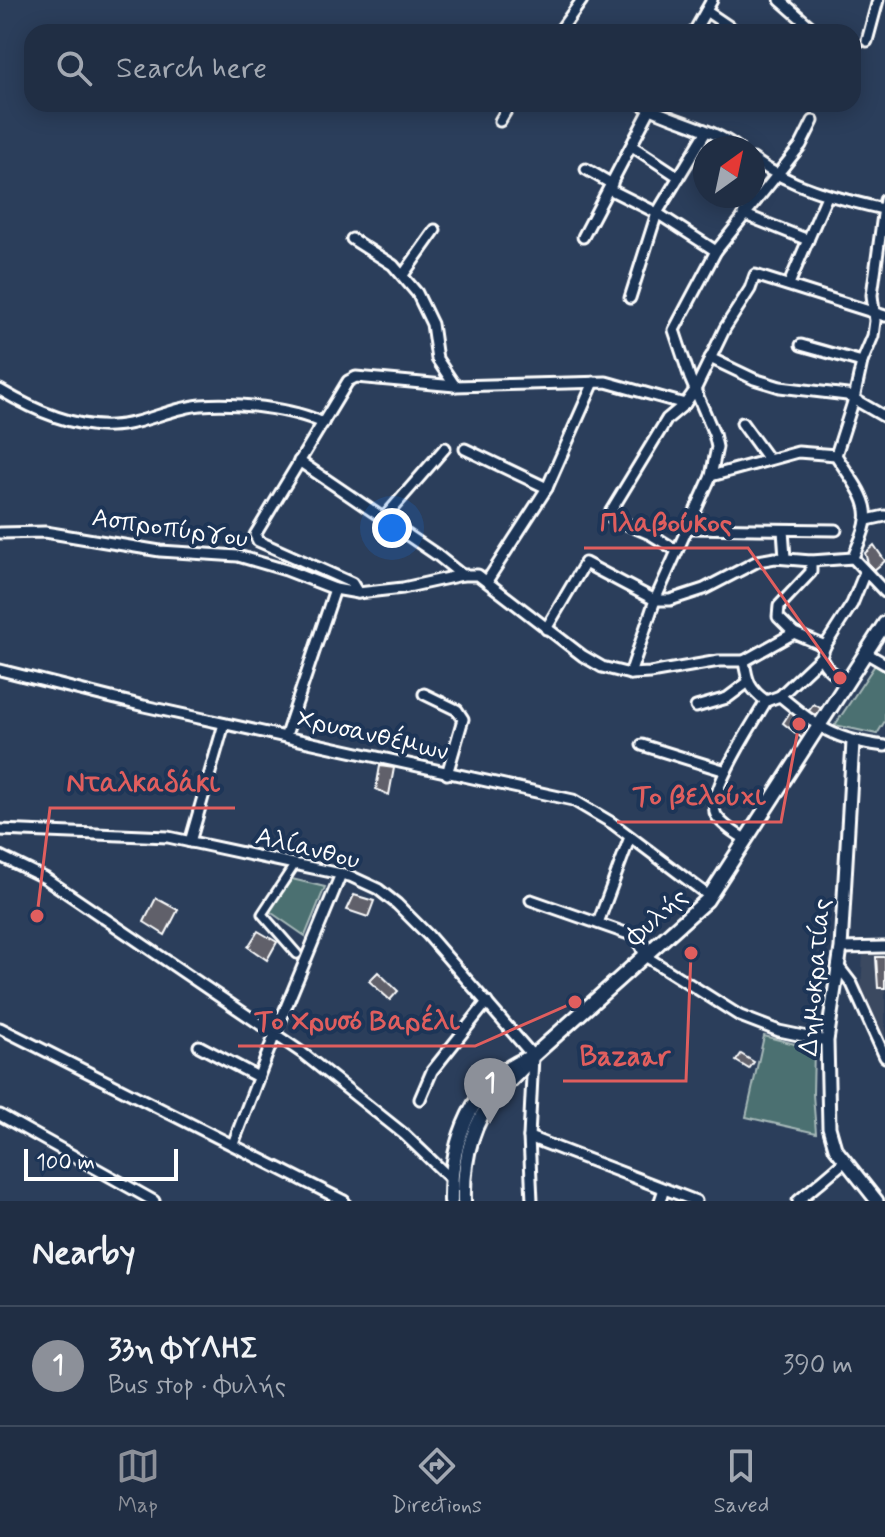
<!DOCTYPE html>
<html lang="en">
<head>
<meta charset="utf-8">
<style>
  :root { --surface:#202e44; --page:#2d3a4f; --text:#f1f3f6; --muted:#a2a8b2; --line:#3d4a5d; --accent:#8c9099 }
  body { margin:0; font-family:Mynerve,sans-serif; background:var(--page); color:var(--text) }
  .compass { position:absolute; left:693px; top:136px; width:72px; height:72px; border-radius:50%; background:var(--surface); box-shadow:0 4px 20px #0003; rotate:33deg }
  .scale { position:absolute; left:24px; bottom:20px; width:154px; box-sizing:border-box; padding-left:8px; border:4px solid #fff; border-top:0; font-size:22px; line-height:28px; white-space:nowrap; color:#fff; -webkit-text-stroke:6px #1d3557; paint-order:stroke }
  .you { position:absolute; left:392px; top:528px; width:28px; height:28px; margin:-20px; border:6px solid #fff; border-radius:50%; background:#1a73e8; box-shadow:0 0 0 12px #1a73e833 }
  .badge { display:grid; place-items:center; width:52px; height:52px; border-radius:50%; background:var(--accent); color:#fff; font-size:26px; font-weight:700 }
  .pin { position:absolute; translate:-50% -66px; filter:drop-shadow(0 2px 4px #0008) }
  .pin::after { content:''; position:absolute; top:42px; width:28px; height:24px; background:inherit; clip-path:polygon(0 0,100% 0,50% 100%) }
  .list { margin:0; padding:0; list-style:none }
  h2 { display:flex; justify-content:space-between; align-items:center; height:104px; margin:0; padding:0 32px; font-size:34px }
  h2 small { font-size:26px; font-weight:400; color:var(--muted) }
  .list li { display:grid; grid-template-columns:52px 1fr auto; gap:24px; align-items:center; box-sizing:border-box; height:120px; padding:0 32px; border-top:2px solid var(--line) }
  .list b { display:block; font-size:30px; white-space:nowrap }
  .list p { margin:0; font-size:26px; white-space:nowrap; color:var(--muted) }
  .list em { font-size:26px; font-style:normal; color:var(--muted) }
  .icon { flex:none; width:44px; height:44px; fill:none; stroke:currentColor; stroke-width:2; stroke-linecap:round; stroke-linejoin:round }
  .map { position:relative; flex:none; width:885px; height:1201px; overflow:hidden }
  .search { position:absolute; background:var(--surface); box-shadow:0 4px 20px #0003; left:24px; right:24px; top:24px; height:88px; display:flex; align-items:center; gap:20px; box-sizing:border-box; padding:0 28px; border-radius:24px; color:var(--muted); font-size:30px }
  .sheet { height:224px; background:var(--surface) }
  nav { display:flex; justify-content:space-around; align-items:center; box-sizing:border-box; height:112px; border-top:2px solid var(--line); background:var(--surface); font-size:22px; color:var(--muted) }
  nav a { display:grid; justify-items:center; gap:4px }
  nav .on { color:var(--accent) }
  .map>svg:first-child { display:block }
</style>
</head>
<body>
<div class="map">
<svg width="885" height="1201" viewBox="0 0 885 1201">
  <rect width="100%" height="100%" fill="#2b3e5b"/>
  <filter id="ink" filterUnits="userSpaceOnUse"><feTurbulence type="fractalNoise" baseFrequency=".0125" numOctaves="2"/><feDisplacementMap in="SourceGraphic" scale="16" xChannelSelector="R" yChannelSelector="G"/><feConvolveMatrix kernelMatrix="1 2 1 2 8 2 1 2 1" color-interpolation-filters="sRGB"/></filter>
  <g filter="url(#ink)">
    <!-- built -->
    <polygon fill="#3b4860" points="885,952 885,1043 861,990 863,953"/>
    <!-- green -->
    <g fill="#4c7071" stroke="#a6b8b8" stroke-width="2">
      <polygon points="875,665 885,672 885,721 877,734 835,725"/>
      <polygon points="292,879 325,887 305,936 269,911"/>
      <polygon points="764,1036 814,1049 813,1094 816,1133 746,1117"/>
    </g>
    <!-- building -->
    <g fill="#61616b" stroke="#fff" stroke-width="2">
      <polygon points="874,545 885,561 874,570 868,563 865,553"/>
      <polygon points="814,704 823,710 816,722 808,712"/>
      <polygon points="792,709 814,725 804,740 783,723"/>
      <polygon points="380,766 394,768 389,795 376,789"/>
      <polygon points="354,895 374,901 368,917 347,910"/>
      <polygon points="156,898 178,910 165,935 144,922"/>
      <polygon points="258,931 277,942 267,960 248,947"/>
      <polygon points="876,957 885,957 885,988 878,988"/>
      <polygon points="378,972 398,991 390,1000 369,981"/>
      <polygon points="741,1054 754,1062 749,1069 736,1061"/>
    </g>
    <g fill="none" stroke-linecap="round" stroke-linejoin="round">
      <defs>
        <polyline id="pedestrian" points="295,864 262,914 297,954"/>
        <g id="minor">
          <polyline points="780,0 813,29"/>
          <polyline points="706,11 737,32"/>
          <polyline points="559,32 582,0"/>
          <polyline points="694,32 712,0"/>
          <polyline points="867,41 878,0"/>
          <path d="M641,104C672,121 710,127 738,148"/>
          <polyline points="500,121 510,104"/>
          <polyline points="632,146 679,177"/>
          <path d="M753,159C792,188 837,198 883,209"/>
          <polyline points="586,169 612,184"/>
          <polyline points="609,189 657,213 716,251"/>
          <polyline points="743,214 808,240"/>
          <polyline points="583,237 653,104"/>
          <polyline points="352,239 393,265 417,293 432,324 437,359 455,386"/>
          <polyline points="403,275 435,230"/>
          <polyline points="789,284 827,196"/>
          <polyline points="630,298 657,213 706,132"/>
          <polyline points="801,345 862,362"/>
          <polyline points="710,358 754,379 780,387 847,395 885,417"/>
          <path d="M0,390C32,409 72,428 111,426C142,425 170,408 201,405C235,402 292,408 323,423"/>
          <polyline points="742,423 768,459"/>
          <polyline points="465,449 547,488"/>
          <polyline points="299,461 437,555 462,575"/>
          <polyline points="711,476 798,452 836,455"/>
          <polyline points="384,518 445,448"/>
          <polyline points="867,520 885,516"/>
          <polyline points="688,528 836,530"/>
          <polyline points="783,530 785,558"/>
          <polyline points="0,533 45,532 160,551 238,556 286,570 335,589 358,593 403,588 462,575 478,575 583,656 602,667 630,674 650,673 719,661 744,661 794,633"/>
          <polyline points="676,550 650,534 608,516 667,419 685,404 695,390 725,328 750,289 755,275 885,316"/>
          <path d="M853,558C857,546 865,533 866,520C870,498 846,473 836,455L854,399L862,362L873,336L875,321L872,295L885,200"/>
          <polyline points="811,561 811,572 779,606 778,617 794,633 825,646"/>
          <polyline points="487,581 547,488 594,382"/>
          <polyline points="358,593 352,583 258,541 255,535 348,381 356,377 455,386 606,382 685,404"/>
          <polyline points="546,629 585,563 655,600 670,600 704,589 758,561 775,558 811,561 853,558 885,592"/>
          <polyline points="866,653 885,664"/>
          <path d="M744,661C747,681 749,689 766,701L780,696C819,728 834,740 885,746"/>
          <polyline points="0,670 144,706 573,800 612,823 709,896"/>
          <polyline points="630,674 655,600 711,476 717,447 714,434 690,378 674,330 716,251 801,145 813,121"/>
          <path d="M848,680C835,674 826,671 821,657L825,646L852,604L865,572"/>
          <polyline points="424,694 457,710 463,719 447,774"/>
          <polyline points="780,696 821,657"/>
          <polyline points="696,707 727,698 747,683"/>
          <polyline points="286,735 335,589"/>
          <polyline points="642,745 726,771"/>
          <polyline points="0,830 168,837 350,876 378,889 397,904 428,935 533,1056 529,1137 532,1201"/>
          <path d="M745,839C735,833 722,825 716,815C705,794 755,721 766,701"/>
          <polyline points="190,842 224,724"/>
          <polyline points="0,856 45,878 301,1052 405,1135 453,1181"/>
          <polyline points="531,900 637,937 645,956 740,1016 779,1031 827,1041"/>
          <polyline points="598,923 630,837"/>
          <polyline points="841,948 885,947"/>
          <polyline points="839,967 852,984 885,1057"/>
          <polyline points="0,1028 344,1201"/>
          <polyline points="199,1046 258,1077"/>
          <polyline points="420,1099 432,1071 487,1002"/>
          <polyline points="0,1115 154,1201"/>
          <polyline points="529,1137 696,1201"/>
          <polyline points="233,1144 275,1034 341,874"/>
          <polyline points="660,1201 664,1189"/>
          <polyline points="798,1201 845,1161"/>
        </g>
        <polyline id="tertiary" points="853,742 841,948 827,1041 829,1127 835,1148 877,1201"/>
        <g id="secondary">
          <path d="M451,1201C450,1142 472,1079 530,1057"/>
          <path d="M464,1201C463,1163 470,1126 495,1096C508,1082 522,1071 533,1056L707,900L885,623"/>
        </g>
      </defs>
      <!-- pedestrian casing -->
      <use href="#pedestrian" stroke="#fff" stroke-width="13"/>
      <!-- minor casing -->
      <use href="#minor" stroke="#fff" stroke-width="15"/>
      <!-- tertiary casing -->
      <use href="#tertiary" stroke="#fff" stroke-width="17"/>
      <!-- secondary casing -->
      <use href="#secondary" stroke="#fff" stroke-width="18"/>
      <!-- pedestrian -->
      <use href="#pedestrian" stroke="#1d3557" stroke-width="7"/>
      <!-- minor -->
      <use href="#minor" stroke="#1d3557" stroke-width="9"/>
      <!-- tertiary -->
      <use href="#tertiary" stroke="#1d3557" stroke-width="11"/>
      <!-- secondary -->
      <use href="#secondary" stroke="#1d3557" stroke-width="12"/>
    </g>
  </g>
  <g text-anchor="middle" stroke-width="8" stroke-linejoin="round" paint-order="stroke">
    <!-- street labels -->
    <g font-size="26" fill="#fff" stroke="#1d3557">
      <text transform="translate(170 527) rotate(8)" y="9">Ασπροπύργου</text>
      <text transform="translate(373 734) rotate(13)" y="9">Χρυσανθέμων</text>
      <text transform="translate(308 847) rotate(14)" y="9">Αλίανθου</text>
      <text transform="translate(656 916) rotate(-42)" y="9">Φυλής</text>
      <text transform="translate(814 977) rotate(-85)" y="9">Δημοκρατίας</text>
    </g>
  </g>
  <!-- callouts -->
  <path fill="none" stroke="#e05e5e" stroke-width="3" d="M840 678L748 548H584M37 916L50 808H235M799 724L781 822H617M575 1002L475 1046H238M691 953L686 1081H563"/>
  <g fill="#e05e5e" stroke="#1d3557" stroke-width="3">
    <circle cx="840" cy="678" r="8"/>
    <circle cx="37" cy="916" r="8"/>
    <circle cx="799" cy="724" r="8"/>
    <circle cx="575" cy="1002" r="8"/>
    <circle cx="691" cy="953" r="8"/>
  </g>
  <g font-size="28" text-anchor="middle" font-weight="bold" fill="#e05e5e" stroke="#1d3557" stroke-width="8" stroke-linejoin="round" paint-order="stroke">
    <text x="666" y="532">Πλαβούκος</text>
    <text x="143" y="792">Νταλκαδάκι</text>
    <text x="699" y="805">Το βελούχι</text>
    <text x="357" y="1030">Το Χρυσό Βαρέλι</text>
    <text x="625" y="1065">Bazaar</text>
  </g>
</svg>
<svg class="compass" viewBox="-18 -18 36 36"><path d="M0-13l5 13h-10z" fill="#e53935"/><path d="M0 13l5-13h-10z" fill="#a2a8b2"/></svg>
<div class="scale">100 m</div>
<div class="you"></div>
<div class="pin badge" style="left:490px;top:1124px">1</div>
<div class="search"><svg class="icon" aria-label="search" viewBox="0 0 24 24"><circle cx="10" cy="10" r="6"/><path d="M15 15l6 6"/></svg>Search here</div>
</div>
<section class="sheet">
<h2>Nearby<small></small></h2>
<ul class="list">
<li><span class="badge">1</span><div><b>33η ΦΥΛΗΣ</b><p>Bus stop · Φυλής</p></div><em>390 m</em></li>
</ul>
</section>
<nav>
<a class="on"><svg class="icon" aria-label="map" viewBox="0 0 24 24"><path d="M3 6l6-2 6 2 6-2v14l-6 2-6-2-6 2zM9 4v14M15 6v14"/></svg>Map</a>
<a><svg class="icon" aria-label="directions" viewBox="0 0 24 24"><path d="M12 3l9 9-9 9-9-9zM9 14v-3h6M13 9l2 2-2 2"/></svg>Directions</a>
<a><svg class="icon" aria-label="saved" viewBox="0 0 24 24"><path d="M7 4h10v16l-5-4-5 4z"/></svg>Saved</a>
</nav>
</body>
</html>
